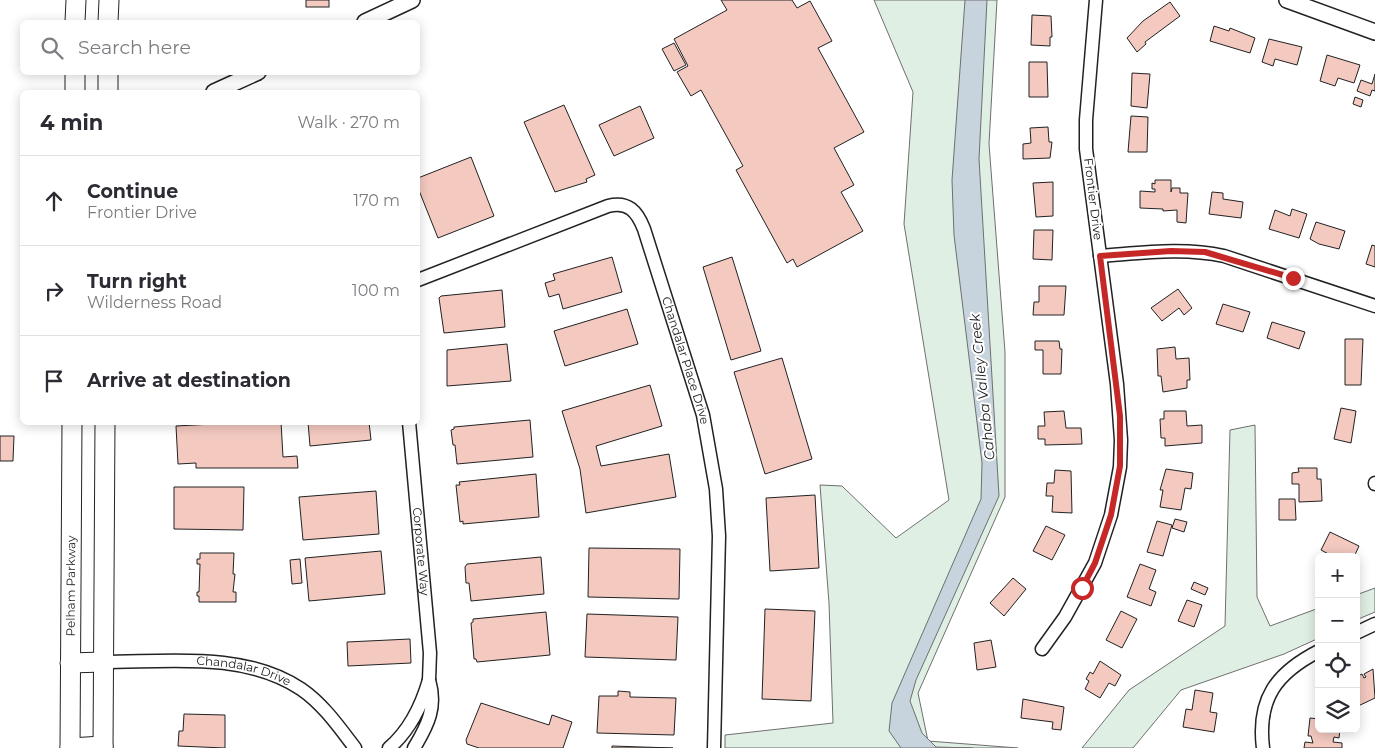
<!DOCTYPE html>
<html lang="en">
<head>
<meta charset="utf-8">
<style>
  :root { --surface:#fff; --page:#f2f2f3; --text:#2b2b33; --muted:#7c7c81; --line:#e1e1e2 }
  body { margin:0; font-family:Montserrat,sans-serif; background:var(--page); color:var(--text) }
  .controls { position:absolute; right:15px; bottom:15px; display:grid; overflow:hidden; border-radius:8px; box-shadow:0 2px 12px #0003 }
  .controls button { width:45px; height:45px; display:grid; place-items:center; padding:0; border:0; border-bottom:1px solid var(--line); background:var(--surface); color:var(--text); font:25px sans-serif }
  .stop { position:absolute; width:15px; height:15px; margin:-11px; border:4px solid #c62828; border-radius:50%; background:#fff }
  .stop.end { background:#c62828; border-color:#fff; box-shadow:0 1px 5px #0008 }
  .list { margin:0; padding:0; list-style:none }
  h2 { display:flex; justify-content:space-between; align-items:center; height:65px; margin:0; padding:0 20px; font-size:21px }
  h2 small { font-size:16px; font-weight:400; color:var(--muted) }
  .list li { display:grid; grid-template-columns:32px 1fr auto; gap:15px; align-items:center; box-sizing:border-box; height:90px; padding:0 20px; border-top:1px solid var(--line) }
  .list b { display:block; font-size:19px; white-space:nowrap }
  .list p { margin:0; font-size:16px; white-space:nowrap; color:var(--muted) }
  .list em { font-size:16px; font-style:normal; color:var(--muted) }
  .icon { flex:none; width:28px; height:28px; fill:none; stroke:currentColor; stroke-width:2; stroke-linecap:round; stroke-linejoin:round }
  .map { position:relative; flex:none; width:1375px; height:748px; overflow:hidden }
  .search { position:absolute; background:var(--surface); box-shadow:0 2px 12px #0003; left:20px; top:20px; width:400px; height:55px; display:flex; align-items:center; gap:12px; box-sizing:border-box; padding:0 18px; border-radius:8px; color:var(--muted); font-size:19px }
  .panel { position:absolute; background:var(--surface); box-shadow:0 2px 12px #0003; left:20px; top:90px; width:400px; height:335px; border-radius:8px }
  .map>svg:first-child { display:block }
</style>
</head>
<body>
<div class="map">
<svg width="1375" height="748" viewBox="0 0 1375 748">
  <rect width="100%" height="100%" fill="#fff"/>
  <!-- green -->
  <g fill="#e0efe3" stroke="#6f6f6f">
    <polygon points="874,0 997,0 989,144 1005,352 1005,497 918,693 928,741 1018,748 725,748 725,735 833,723 829,603 820,485 842,486 896,538 949,500 904,224 913,92"/>
    <polygon points="1255,425 1257,597 1270,626 1319,608 1319,638 1284,654 1181,690 1133,748 1082,748 1129,690 1225,626 1230,430"/>
    <polygon points="1375,588 1375,612 1356,620 1356,595"/>
  </g>
  <!-- water -->
  <polygon fill="#c7d3dd" stroke="#6f6f6f" points="965,0 987,0 979,159 999,496 916,680 910,701 922,733 936,747 973,748 901,748 889,731 892,703 981,499 982,463 954,235 952,180"/>
  <!-- building -->
  <g fill="#f3c9c0" stroke="#222">
    <rect x="306" y="0" width="23" height="7"/>
    <polygon points="721,0 792,0 797,8 810,1 832,41 818,48 864,132 834,148 854,185 841,192 863,231 797,267 793,259 787,263 736,170 743,166 701,90 691,96 677,72 688,66 674,39 727,10"/>
    <polygon points="1170,2 1180,16 1145,42 1146,44 1137,52 1127,38 1143,21"/>
    <polygon points="1032,15 1051,16 1052,37 1050,37 1050,46 1031,45"/>
    <polygon points="1214,26 1229,31 1230,28 1255,38 1250,53 1210,41"/>
    <polygon points="1269,39 1302,47 1297,65 1275,59 1273,66 1262,62"/>
    <polygon points="674,43 686,65 674,71 662,49"/>
    <polygon points="1327,55 1360,65 1354,83 1338,78 1335,86 1320,81"/>
    <polygon points="1029,62 1047,62 1048,97 1029,97"/>
    <polygon points="1132,73 1150,74 1147,108 1131,106"/>
    <polygon points="1375,74 1375,91 1372,90 1370,96 1357,91 1361,80 1372,84"/>
    <polygon points="1355,97 1363,100 1361,107 1353,104"/>
    <polygon points="564,105 595,175 586,179 587,182 555,192 524,122"/>
    <polygon points="640,106 654,138 614,156 599,125"/>
    <polygon points="1131,116 1148,117 1147,152 1128,152"/>
    <polygon points="1048,127 1049,142 1052,142 1050,158 1023,159 1023,144 1031,143 1030,128"/>
    <polygon points="471,157 494,216 438,238 418,188 418,178"/>
    <polygon points="1155,180 1171,180 1171,192 1172,188 1180,188 1180,193 1188,193 1186,223 1177,222 1177,210 1163,211 1163,209 1140,208 1140,191 1155,192 1155,189 1152,189 1152,183 1155,184"/>
    <polygon points="1053,182 1053,216 1036,217 1033,183"/>
    <polygon points="1212,192 1223,193 1223,199 1243,202 1241,218 1209,214"/>
    <polygon points="1292,209 1307,214 1299,238 1269,229 1275,210 1290,216"/>
    <polygon points="1316,222 1345,231 1339,249 1319,244 1310,239"/>
    <polygon points="1034,230 1053,230 1052,260 1033,259"/>
    <polygon points="1372,245 1375,246 1375,267 1366,264"/>
    <polygon points="612,257 622,292 563,309 559,294 549,297 545,283 555,280 553,274"/>
    <polygon points="732,257 761,351 731,360 703,267"/>
    <polygon points="1039,286 1066,286 1064,315 1033,315 1034,302 1039,302"/>
    <polygon points="1178,289 1192,308 1184,315 1179,308 1162,321 1151,308"/>
    <polygon points="502,290 505,327 444,333 439,298 441,296"/>
    <polygon points="1223,304 1250,312 1243,332 1216,324"/>
    <polygon points="627,309 638,344 565,366 554,331"/>
    <polygon points="1272,322 1305,332 1299,349 1267,338"/>
    <polygon points="1345,339 1363,339 1361,385 1345,385"/>
    <polygon points="1035,341 1059,341 1060,349 1062,349 1061,374 1043,374 1043,350 1035,350"/>
    <polygon points="507,344 511,381 447,386 447,350"/>
    <polygon points="1175,347 1176,359 1189,358 1190,380 1187,380 1187,388 1163,392 1161,376 1158,376 1157,349"/>
    <polygon points="782,358 812,459 765,474 734,372"/>
    <polygon points="650,385 662,426 596,446 601,466 669,454 676,497 586,513 580,469 562,411"/>
    <polygon points="1341,408 1356,411 1351,443 1334,439"/>
    <polygon points="1064,411 1066,428 1081,428 1082,444 1045,445 1045,439 1038,439 1038,426 1045,426 1044,412"/>
    <polygon points="1164,411 1186,411 1187,426 1202,425 1202,443 1165,446 1165,438 1161,438 1160,419 1164,419"/>
    <polygon points="530,420 533,457 457,464 455,445 453,445 451,430 454,429 454,427"/>
    <polygon points="250,422 281,422 283,457 297,456 298,468 196,468 196,463 178,464 176,426"/>
    <polygon points="308,422 369,422 371,440 310,446"/>
    <polygon points="0,436 14,436 13,461 0,461"/>
    <polygon points="1298,468 1317,468 1317,479 1321,479 1322,501 1299,502 1299,484 1292,484 1292,473 1299,472"/>
    <polygon points="1166,469 1193,473 1191,489 1185,488 1181,510 1160,507 1163,490 1160,490"/>
    <polygon points="1055,470 1071,471 1072,513 1052,512 1053,496 1046,496 1047,483 1054,483"/>
    <polygon points="536,474 539,517 463,524 463,521 460,522 456,485 460,485 459,482"/>
    <polygon points="174,487 244,487 243,530 174,529"/>
    <polygon points="376,491 379,534 303,540 299,497"/>
    <polygon points="815,495 819,568 770,571 766,498"/>
    <polygon points="1279,499 1295,499 1296,520 1279,520"/>
    <polygon points="1175,519 1187,522 1184,532 1172,528"/>
    <polygon points="1157,521 1172,525 1163,556 1147,552"/>
    <polygon points="1046,526 1065,535 1052,560 1033,551"/>
    <polygon points="1330,532 1359,546 1354,557 1334,557 1321,550"/>
    <polygon points="589,548 680,549 679,599 588,597"/>
    <polygon points="381,551 385,594 309,601 305,558"/>
    <polygon points="200,553 234,553 233,574 235,574 233,592 236,592 236,602 199,602 199,596 197,596 197,592 199,592 200,564 197,564 197,559 200,559"/>
    <polygon points="541,557 544,594 471,601 469,583 466,583 465,567 467,564"/>
    <polygon points="300,559 302,583 292,584 290,560"/>
    <polygon points="1140,564 1156,570 1149,589 1156,592 1151,606 1127,597"/>
    <polygon points="1013,578 1026,589 1004,616 990,603"/>
    <polygon points="1194,582 1208,588 1205,595 1191,589"/>
    <polygon points="1187,600 1202,605 1194,627 1178,621"/>
    <polygon points="765,609 815,611 811,701 762,699"/>
    <polygon points="1121,611 1137,619 1122,648 1106,640"/>
    <polygon points="546,612 550,655 477,662 476,659 474,659 471,623 473,622 473,619"/>
    <polygon points="587,614 678,617 676,660 585,657"/>
    <polygon points="410,639 411,663 348,666 347,642"/>
    <polygon points="991,640 996,667 977,670 974,643"/>
    <polygon points="1100,661 1121,675 1115,686 1109,683 1100,698 1085,689 1089,681 1086,679 1090,672 1093,674"/>
    <polygon points="1373,669 1375,698 1356,707 1356,677 1362,674 1364,678 1366,677 1364,674"/>
    <polygon points="1195,690 1213,693 1210,712 1217,713 1214,732 1183,727 1186,709 1192,710"/>
    <polygon points="618,691 630,692 630,697 676,698 674,735 597,733 599,696 618,696"/>
    <polygon points="1023,699 1064,707 1061,730 1052,729 1053,722 1021,718"/>
    <polygon points="481,703 549,725 552,715 572,722 563,748 479,748 467,744 466,740"/>
    <polygon points="184,714 225,715 225,748 178,746 179,731 183,731"/>
    <polygon points="1310,718 1319,719 1319,729 1340,729 1339,738 1334,737 1333,742 1342,743 1342,748 1304,748 1305,742 1313,743 1311,736 1308,736"/>
    <polygon points="612,746 673,748 612,748"/>
  </g>
  <g fill="none" stroke-linecap="round" stroke-linejoin="round">
    <defs>
      <g id="minor">
        <path d="M1100,256C1142,253 1183,247 1224,256L1375,306"/>
        <path id="s1" d="M418,280L608,206C628,201 637,211 644,229L703,415L716,489L719,536L714,748"/>
        <path id="s2" d="M409,422L430,653L429,680"/>
        <polyline points="1375,484 1375,483"/>
        <polyline points="1356,633 1375,624"/>
        <polyline points="1042,649 1065,617 1095,563 1111,515 1120,467 1121,440 1117,384 1086,149 1086,120 1096,0"/>
        <path id="s3" d="M103,662C168,662 244,651 301,689C323,704 339,727 355,748"/>
        <path d="M389,748C409,731 422,704 429,680C437,707 428,725 414,748"/>
        <path d="M1263,748C1257,699 1276,673 1319,651"/>
      </g>
      <g id="tertiary">
        <polyline points="1287,0 1375,32"/>
        <polyline points="365,22 412,0"/>
        <polyline points="214,92 258,72"/>
      </g>
      <g id="primary">
        <polyline points="75,22 76,0"/>
        <polyline points="108,22 109,0"/>
        <polyline points="75,92 75,72"/>
        <polyline points="108,92 108,72"/>
        <polyline points="70,663 103,662"/>
        <path id="s4" d="M70,748L72,422"/>
        <polyline points="70,748 103,746"/>
        <polyline points="103,748 105,422"/>
      </g>
    </defs>
    <!-- minor casing -->
    <use href="#minor" stroke="#222" stroke-width="15"/>
    <!-- tertiary casing -->
    <use href="#tertiary" stroke="#222" stroke-width="18"/>
    <!-- primary casing -->
    <use href="#primary" stroke="#222" stroke-width="21"/>
    <!-- minor -->
    <use href="#minor" stroke="#fff" stroke-width="12"/>
    <!-- tertiary -->
    <use href="#tertiary" stroke="#fff" stroke-width="15"/>
    <!-- primary -->
    <use href="#primary" stroke="#fff" stroke-width="19"/>
  </g>
  <g fill="none" stroke-linecap="round" stroke-linejoin="round">
    <!-- route -->
    <polyline stroke="#c62828" stroke-width="6" points="1082,588 1095,563 1111,515 1120,466 1120,416 1100,256 1171,251 1205,252 1293,278"/>
  </g>
  <g text-anchor="middle" stroke-width="4" stroke-linejoin="round" paint-order="stroke">
    <!-- street labels -->
    <g font-size="12" fill="#222" stroke="#fff">
      <text transform="translate(1093 199) rotate(83)" y="4">Frontier Drive</text>
      <text dy="4" stroke="none"><textPath href="#s1" startOffset="390">Chandalar Place Drive</textPath></text>
      <text dy="4" stroke="none"><textPath href="#s2" startOffset="130">Corporate Way</textPath></text>
      <text dy="4" stroke="none"><textPath href="#s4" startOffset="162">Pelham Parkway</textPath></text>
      <text dy="4" stroke="none"><textPath href="#s3" startOffset="142">Chandalar Drive</textPath></text>
    </g>
    <!-- water labels -->
    <g font-size="14" font-style="italic" fill="#222" stroke="#fff">
      <text transform="translate(982 387) rotate(-96)" y="5">Cahaba Valley Creek</text>
    </g>
  </g>
</svg>
<div class="controls">
<button>+</button>
<button>−</button>
<button><svg class="icon" aria-label="locate" viewBox="0 0 24 24"><circle cx="12" cy="12" r="6"/><path d="M12 2v4M12 18v4M2 12h4M18 12h4"/></svg></button>
<button><svg class="icon" aria-label="layers" viewBox="0 0 24 24"><path d="M12 4l9 5-9 5-9-5zM3 14l9 5 9-5"/></svg></button>
</div>
<div class="stop" style="left:1082px;top:588px"></div>
<div class="stop end" style="left:1293px;top:278px"></div>
<div class="search"><svg class="icon" aria-label="search" viewBox="0 0 24 24"><circle cx="10" cy="10" r="6"/><path d="M15 15l6 6"/></svg>Search here</div>
<section class="panel">
<h2>4 min<small>Walk · 270 m</small></h2>
<ul class="list">
<li><svg class="icon" aria-label="ahead" viewBox="0 0 24 24"><path d="M12 20V5M6 11l6-6 6 6"/></svg><div><b>Continue</b><p>Frontier Drive</p></div><em>170 m</em></li>
<li><svg class="icon" aria-label="right" viewBox="0 0 24 24"><path d="M7 20v-9h11M14 6l5 5-5 5"/></svg><div><b>Turn right</b><p>Wilderness Road</p></div><em>100 m</em></li>
<li><svg class="icon" aria-label="arrive" viewBox="0 0 24 24"><path d="M6 21V4h12l-3 4 3 4H6"/></svg><div><b>Arrive at destination</b></div></li>
</ul>
</section>
</div>
</body>
</html>
